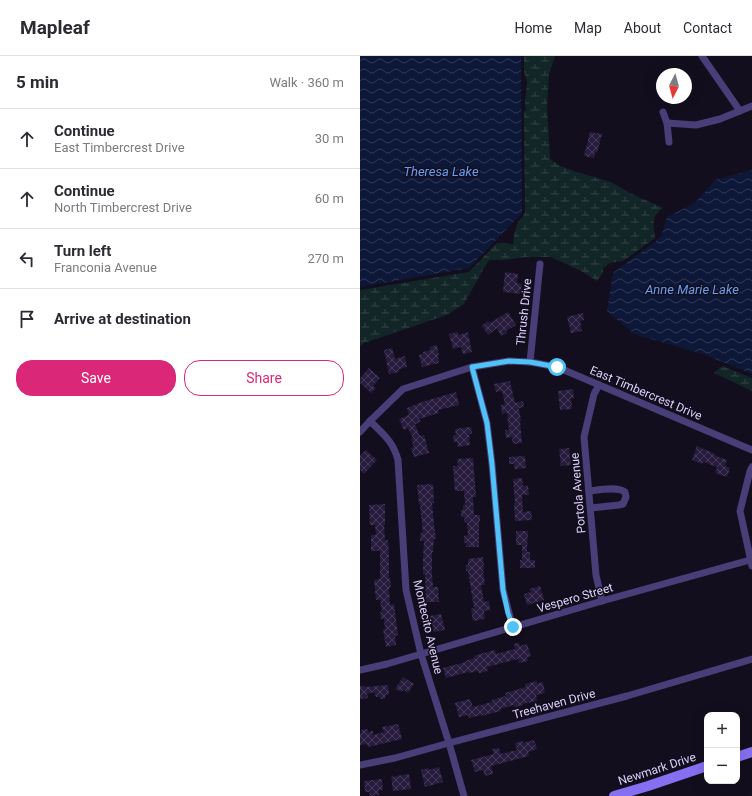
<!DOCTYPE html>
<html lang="en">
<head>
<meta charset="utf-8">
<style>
  :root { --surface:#fff; --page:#f7f7f7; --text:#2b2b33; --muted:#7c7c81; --line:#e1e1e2; --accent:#db2777 }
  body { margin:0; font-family:Roboto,sans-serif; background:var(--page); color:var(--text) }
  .controls { position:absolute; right:12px; bottom:12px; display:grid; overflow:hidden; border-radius:8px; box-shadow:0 4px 16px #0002 }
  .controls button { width:36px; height:36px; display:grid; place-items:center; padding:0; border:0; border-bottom:1px solid var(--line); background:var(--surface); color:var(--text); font:20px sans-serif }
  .compass { position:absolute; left:296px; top:12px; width:36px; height:36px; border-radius:50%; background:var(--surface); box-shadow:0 4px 16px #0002; rotate:186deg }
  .stop { position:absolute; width:12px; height:12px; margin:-9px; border:3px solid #4fc3f7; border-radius:50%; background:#fff }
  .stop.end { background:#4fc3f7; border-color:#fff; box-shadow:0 1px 4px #0008 }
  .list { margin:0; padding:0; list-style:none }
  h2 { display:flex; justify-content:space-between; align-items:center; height:52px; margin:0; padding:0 16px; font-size:17px }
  h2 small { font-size:13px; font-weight:400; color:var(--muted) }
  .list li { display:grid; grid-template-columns:26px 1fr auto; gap:12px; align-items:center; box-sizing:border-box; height:60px; padding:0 16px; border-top:1px solid var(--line) }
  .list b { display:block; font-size:15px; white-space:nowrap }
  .list p { margin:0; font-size:13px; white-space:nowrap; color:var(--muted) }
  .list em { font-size:13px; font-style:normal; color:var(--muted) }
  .actions { display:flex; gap:8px; padding:12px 16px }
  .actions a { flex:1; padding:9px 0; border:1px solid var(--accent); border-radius:16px; text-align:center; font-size:14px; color:var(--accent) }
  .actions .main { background:var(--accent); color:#fff }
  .icon { flex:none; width:22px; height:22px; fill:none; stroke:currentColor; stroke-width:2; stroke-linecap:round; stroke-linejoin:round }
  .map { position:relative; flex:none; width:392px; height:740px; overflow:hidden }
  header { display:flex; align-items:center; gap:24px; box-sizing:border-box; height:56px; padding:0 20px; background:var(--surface); border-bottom:1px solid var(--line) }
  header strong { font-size:19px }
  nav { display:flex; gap:22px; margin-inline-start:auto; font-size:14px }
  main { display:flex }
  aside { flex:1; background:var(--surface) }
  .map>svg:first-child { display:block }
</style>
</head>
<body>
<header>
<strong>Mapleaf</strong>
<nav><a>Home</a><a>Map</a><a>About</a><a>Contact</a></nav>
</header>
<main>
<aside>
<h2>5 min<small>Walk · 360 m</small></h2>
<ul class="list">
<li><svg class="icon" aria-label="ahead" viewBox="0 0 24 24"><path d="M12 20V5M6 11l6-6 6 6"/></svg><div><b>Continue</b><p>East Timbercrest Drive</p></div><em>30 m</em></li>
<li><svg class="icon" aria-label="ahead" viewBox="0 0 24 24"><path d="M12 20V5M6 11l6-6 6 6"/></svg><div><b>Continue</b><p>North Timbercrest Drive</p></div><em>60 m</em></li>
<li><svg class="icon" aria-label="left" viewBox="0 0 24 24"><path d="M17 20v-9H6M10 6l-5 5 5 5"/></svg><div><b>Turn left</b><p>Franconia Avenue</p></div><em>270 m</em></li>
<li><svg class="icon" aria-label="arrive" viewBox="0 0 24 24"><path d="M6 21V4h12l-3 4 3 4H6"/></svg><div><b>Arrive at destination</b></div></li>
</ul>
<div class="actions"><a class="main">Save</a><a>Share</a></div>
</aside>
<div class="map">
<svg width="392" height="740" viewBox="0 0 392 740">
  <defs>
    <pattern id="wetland-marsh" width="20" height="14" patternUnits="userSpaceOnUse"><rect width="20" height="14" fill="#122527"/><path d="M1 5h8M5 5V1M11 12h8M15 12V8" fill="none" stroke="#344447"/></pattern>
    <pattern id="water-waves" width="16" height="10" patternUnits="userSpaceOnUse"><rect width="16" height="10" fill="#0d1738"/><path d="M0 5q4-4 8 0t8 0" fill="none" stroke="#303856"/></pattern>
    <pattern id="building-cross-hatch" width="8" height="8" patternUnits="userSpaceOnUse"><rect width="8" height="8" fill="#271c3d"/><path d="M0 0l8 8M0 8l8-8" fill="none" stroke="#463c5a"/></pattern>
  </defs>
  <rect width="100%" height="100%" fill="#130e1e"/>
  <!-- wetland -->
  <g fill="url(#wetland-marsh)">
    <path d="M164,0H195L189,18L187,51L190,103L200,110L217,116L251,126L270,137L303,152C290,161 294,169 295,182L263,205L250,207L243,212V217L237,225L221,215L191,201H166L145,204H130L128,205L104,248L87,259L4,287L0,290V234L109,216L137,187L153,188C154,181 155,171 159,165C161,162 163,161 165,157L164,55L166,54L165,48L167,25L164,16Z"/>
    <polygon points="362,310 392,322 392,335 354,317"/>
  </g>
  <!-- water -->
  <g fill="url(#water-waves)">
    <polygon points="0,0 161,0 162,157 109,212 0,231"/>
    <polygon points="392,114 392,318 343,298 274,278 247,255 253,217 301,181 307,161 335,147 355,124"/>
  </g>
  <!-- building -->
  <g fill="url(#building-cross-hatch)">
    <polygon points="230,76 242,78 237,97 235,96 234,102 224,100"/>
    <polygon points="145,216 158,218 157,227 162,228 160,238 143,236"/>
    <polygon points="148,256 156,269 146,275 147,277 141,280 137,272 128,279 122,270 128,265 130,267"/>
    <polygon points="223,257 224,264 220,265 222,275 211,277 207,261"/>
    <polygon points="98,276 98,279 108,276 112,296 103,298 101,291 93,293 89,278"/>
    <polygon points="77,289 79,299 78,300 79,307 62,311 59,299 63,298 63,296 70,294 70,291"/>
    <polygon points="32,292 35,303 45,300 47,311 39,313 39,316 29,318 24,294"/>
    <polygon points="9,312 20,322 13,330 16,332 11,337 0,327 0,322"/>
    <polygon points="150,325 155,347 163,345 164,351 159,352 161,365 160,365 162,387 153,388 152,381 146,382 145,374 149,374 147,357 142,358 141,349 145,348 142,335 136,336 134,328"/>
    <polygon points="213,333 214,342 211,342 212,353 200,354 198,335"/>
    <polygon points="96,336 99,349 78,354 79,357 59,363 61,366 55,368 60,380 64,379 69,397 54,401 51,392 54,391 51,383 53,382 48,372 44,374 39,363 49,359 47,352 62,346"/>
    <polygon points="111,371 112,378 109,378 110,389 98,391 97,386 94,386 93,379 96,379 95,373"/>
    <polygon points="337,390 355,398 354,399 367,404 365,410 370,412 367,421 355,417 357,411 344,406 342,408 332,404"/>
    <polygon points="209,392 211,409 201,410 199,393"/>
    <polygon points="6,394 17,404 4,418 0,414 0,400"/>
    <polygon points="165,400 166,412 155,413 154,408 149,408 149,401"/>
    <polygon points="113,402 116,441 113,441 114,459 120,459 120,465 119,465 119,491 106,491 106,487 104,487 104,480 108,479 107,466 105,467 104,461 101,461 101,454 103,454 103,449 105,449 104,435 95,435 93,410 98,410 97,403"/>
    <polygon points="162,422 163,430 168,430 169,439 162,439 163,456 171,455 172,464 155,465 154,447 155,447 153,423"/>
    <polygon points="73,428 74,447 72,447 75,477 76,477 76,483 74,483 73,496 72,496 72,518 73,531 78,531 79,546 66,546 65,518 63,519 63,504 64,485 60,485 61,476 63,477 60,448 59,448 57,429"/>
    <polygon points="25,448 25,469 24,469 25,484 28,484 29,501 29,523 30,522 31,532 29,532 30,549 34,548 38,579 35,580 36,589 26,591 23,573 25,573 24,563 21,563 20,556 22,556 20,544 16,544 14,524 20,523 20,495 11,495 11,479 16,479 15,469 10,469 9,449"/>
    <polygon points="156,475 168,475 167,496 170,496 170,504 175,504 175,512 160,512 160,504 162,504 162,489 156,489"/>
    <polygon points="123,501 124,513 123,513 125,529 121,529 124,546 129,545 130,554 124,555 125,563 113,565 111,553 114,552 108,515 106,515 106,509 108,509 108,503"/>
    <polygon points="180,530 184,544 167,549 164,538 171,536 170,533"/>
    <polygon points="81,558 85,574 74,576 70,560"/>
    <polygon points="159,587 160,590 167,588 171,600 167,601 168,605 159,607 158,603 127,611 128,615 119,617 118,615 109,617 108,616 86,622 83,612 106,606 105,605 115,602 114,600 123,597 135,594 136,598 155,593 154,588"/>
    <polygon points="43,621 54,628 48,637 43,634 42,636 35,633"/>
    <polygon points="177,625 177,628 183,626 185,637 176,639 177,645 163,648 163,649 155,651 154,649 140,653 141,655 121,660 121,659 109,662 108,659 99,661 95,647 110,643 113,651 132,646 132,644 146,640 145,637 166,631 165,628"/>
    <polygon points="28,629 29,639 25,639 25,643 20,643 20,641 16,641 14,636 7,638 8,642 0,643 0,630 5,630 5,631"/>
    <polygon points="38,668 42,683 8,691 7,688 0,689 0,677 1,677 1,674 8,673 8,676 13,675 13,679 24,676 22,671"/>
    <polygon points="174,684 177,693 168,696 169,700 131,710 133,718 125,720 123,714 115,716 111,704 134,698 132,693 139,692 141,698 157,694 155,687 163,685 163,687"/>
    <polygon points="79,711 83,726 65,731 61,714 68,712 69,714"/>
    <polygon points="49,718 51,733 33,735 31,721"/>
    <polygon points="22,723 23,734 19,734 19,739 10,740 9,736 5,736 4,725"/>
  </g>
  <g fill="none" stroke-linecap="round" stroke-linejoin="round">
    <!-- street -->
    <g stroke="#483e78" stroke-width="7">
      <polyline points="342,0 380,55"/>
      <polyline points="303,56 307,67 309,86"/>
      <polyline points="307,67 336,69 360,63 392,50"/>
      <polyline points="170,306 180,208"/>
      <polyline points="112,311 127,367 132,408 143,534 149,557 153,571"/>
      <polyline points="239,329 234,338 224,381 236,519 242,545"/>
      <path d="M10,365C23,378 33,385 38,404L46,534L61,598L89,687L104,740"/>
      <polyline points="0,376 10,365 43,333 112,311 149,305 170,306 197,311 392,394"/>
      <polyline points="392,411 390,415 380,455 392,510"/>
      <path d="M229,435C239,434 257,430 265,436L266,441L263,448L259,449L231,452"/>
      <polyline points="0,614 27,608 242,545 390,504"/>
      <polyline points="0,709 35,702 89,687 267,640 392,603"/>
    </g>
    <!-- secondary -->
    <g stroke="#8670f1" stroke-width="10">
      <polyline points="377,701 392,696"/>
      <polyline points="254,740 288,730 347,710"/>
    </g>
  </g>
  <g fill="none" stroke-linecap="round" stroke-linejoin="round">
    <!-- route -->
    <polyline stroke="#4fc3f7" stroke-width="5" points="153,571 148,557 143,534 132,408 127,367 112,311 149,305 170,306 197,311"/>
  </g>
  <g text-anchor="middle" stroke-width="3" stroke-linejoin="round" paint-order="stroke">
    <!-- street labels -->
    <g font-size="12" fill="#dbd0fa" stroke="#130e1e">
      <text transform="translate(164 256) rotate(-84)" y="4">Thrush Drive</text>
      <text transform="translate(286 337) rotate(23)" y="4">East Timbercrest Drive</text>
      <text transform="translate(218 437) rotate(-95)" y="4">Portola Avenue</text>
      <text transform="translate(215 542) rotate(-16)" y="4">Vespero Street</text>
      <text transform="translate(68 571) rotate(77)" y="4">Montecito Avenue</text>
      <text transform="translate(194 648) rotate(-15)" y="4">Treehaven Drive</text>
      <text transform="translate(297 713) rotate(-18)" y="4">Newmark Drive</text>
    </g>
    <!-- water labels -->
    <g font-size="13" font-style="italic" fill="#689ef0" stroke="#130e1e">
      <text x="81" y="120">Theresa Lake</text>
      <text x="332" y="238">Anne Marie Lake</text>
    </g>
  </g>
</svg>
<div class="controls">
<button>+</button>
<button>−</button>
</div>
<svg class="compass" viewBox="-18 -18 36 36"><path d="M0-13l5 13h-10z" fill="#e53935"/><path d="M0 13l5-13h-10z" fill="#7c7c81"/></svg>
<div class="stop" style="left:197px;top:311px"></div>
<div class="stop end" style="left:153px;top:571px"></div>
</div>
</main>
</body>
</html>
